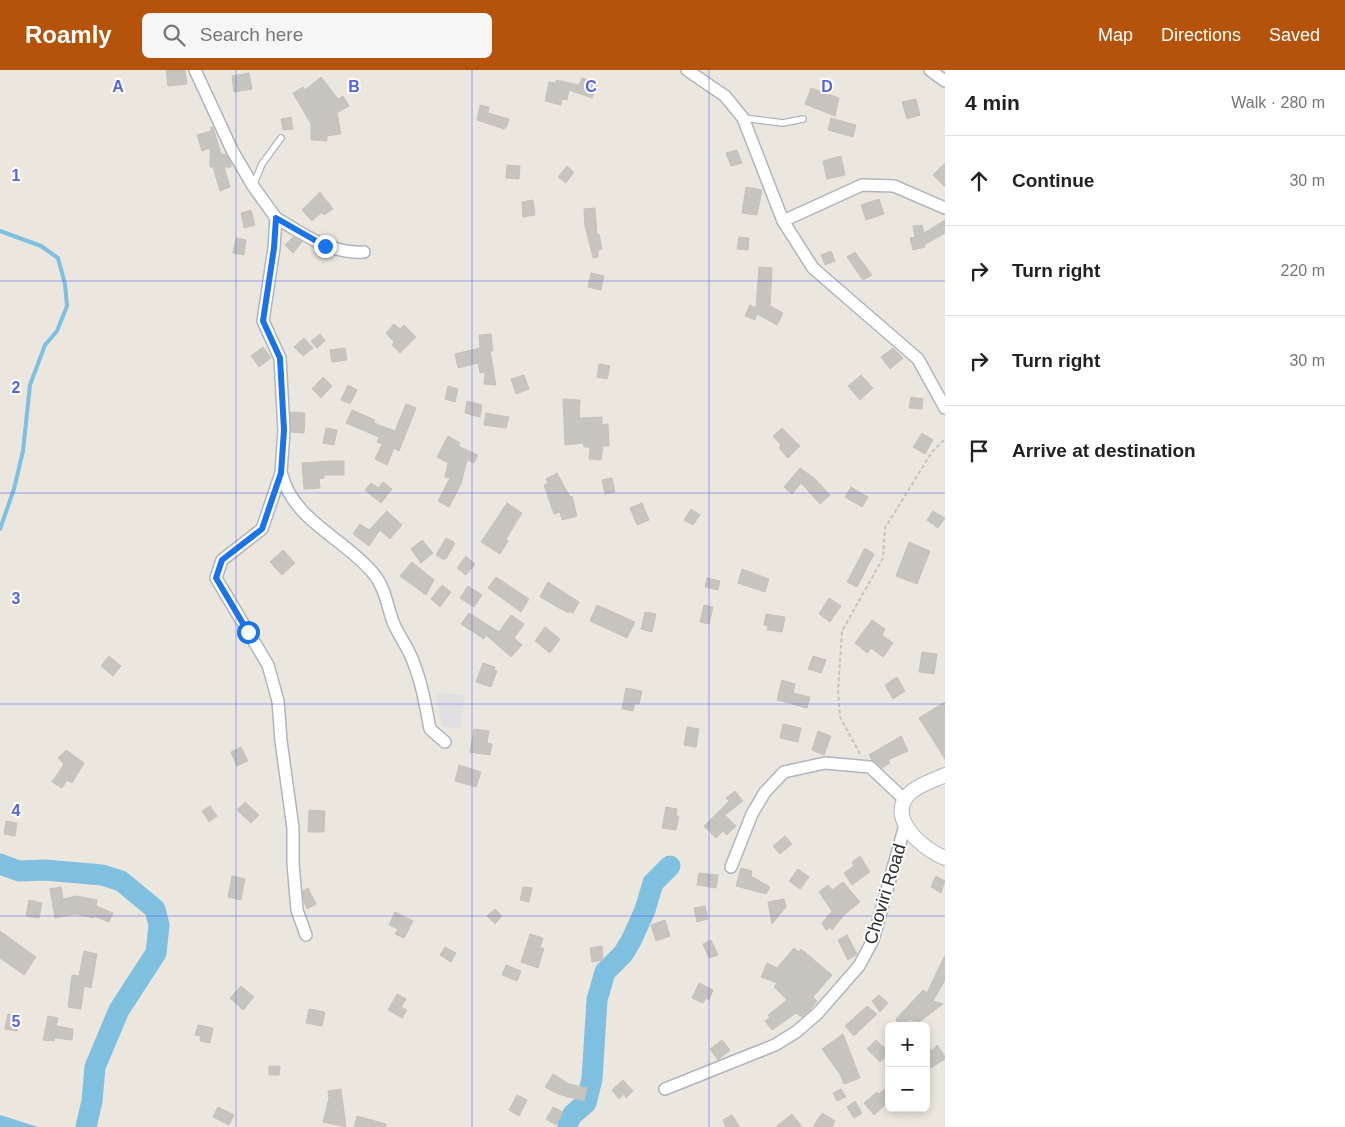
<!DOCTYPE html>
<html lang="en">
<head>
<meta charset="utf-8">
<style>
  :root { --surface:#fff; --page:#f6f6f6; --text:#222; --muted:#767676; --line:#e0e0e0; --accent:#b45309 }
  body { margin:0; font-family:Helvetica,sans-serif; background:var(--page); color:var(--text) }
  .controls { position:absolute; right:15px; bottom:15px; display:grid; overflow:hidden; border-radius:8px; box-shadow:0 2px 8px #0003 }
  .controls button { width:45px; height:45px; display:grid; place-items:center; padding:0; border:0; border-bottom:1px solid var(--line); background:var(--surface); color:var(--text); font:25px sans-serif }
  .stop { position:absolute; width:15px; height:15px; margin:-11px; border:4px solid #1a73e8; border-radius:50%; background:#fff }
  .stop.end { background:#1a73e8; border-color:#fff; box-shadow:0 1px 5px #0008 }
  .list { margin:0; padding:0; list-style:none }
  h2 { display:flex; justify-content:space-between; align-items:center; height:65px; margin:0; padding:0 20px; font-size:21px }
  h2 small { font-size:16px; font-weight:400; color:var(--muted) }
  .list li { display:grid; grid-template-columns:32px 1fr auto; gap:15px; align-items:center; box-sizing:border-box; height:90px; padding:0 20px; border-top:1px solid var(--line) }
  .list b { display:block; font-size:19px; white-space:nowrap }
  .list em { font-size:16px; font-style:normal; color:var(--muted) }
  .icon { flex:none; width:28px; height:28px; fill:none; stroke:currentColor; stroke-width:2; stroke-linecap:round; stroke-linejoin:round }
  .map { position:relative; flex:none; width:945px; height:1057px; overflow:hidden }
  header { display:flex; align-items:center; gap:30px; box-sizing:border-box; height:70px; padding:0 25px; background:var(--accent); color:#fff }
  header strong { font-size:24px }
  nav { display:flex; gap:28px; margin-inline-start:auto; font-size:18px }
  .search { width:350px; height:45px; background:var(--page); display:flex; align-items:center; gap:12px; box-sizing:border-box; padding:0 18px; border-radius:8px; color:var(--muted); font-size:19px }
  main { display:flex }
  aside { flex:1; background:var(--surface) }
  .map>svg:first-child { display:block }
</style>
</head>
<body>
<header>
<strong>Roamly</strong>
<div class="search"><svg class="icon" aria-label="search" viewBox="0 0 24 24"><circle cx="10" cy="10" r="6"/><path d="M15 15l6 6"/></svg>Search here</div>
<nav><a>Map</a><a>Directions</a><a>Saved</a></nav>
</header>
<main>
<div class="map">
<svg width="945" height="1057" viewBox="0 0 945 1057">
  <rect width="100%" height="100%" fill="#ebe7df"/>
  <!-- industrial -->
  <polygon fill="#e1dee4" points="436,623 465,625 460,659 442,656"/>
  <!-- water -->
  <polygon fill="#7fbfe0" points="0,1045 38,1057 0,1057"/>
  <g fill="none" stroke-linecap="round" stroke-linejoin="round">
    <!-- stream -->
    <polyline stroke="#7fbfe0" stroke-width="4" points="0,161 41,176 58,188 65,214 67,236 57,261 45,275 30,315 23,381 14,419 0,459"/>
    <!-- river -->
    <g stroke="#7fbfe0" stroke-width="21">
      <polyline points="0,794 19,801 45,800 102,805 121,811 155,839 159,855 156,883 119,940 95,997 92,1031 86,1057"/>
      <polyline points="568,1057 568,1052 573,1044 586,1033 592,1009 597,930 605,902 623,884 631,871 645,840 653,813 670,796"/>
    </g>
  </g>
  <!-- building -->
  <g fill="#c7c3be" stroke="#c6c2b9">
    <polygon points="166,0 185,0 187,14 168,16"/>
    <polygon points="249,3 252,19 234,22 232,6"/>
    <polygon points="321,7 338,29 343,26 349,36 337,43 341,64 327,66 327,71 311,70 311,54 293,23 303,17 305,20"/>
    <polygon points="582,8 598,13 592,28 569,20 567,30 562,29 561,35 545,31 549,12 556,13 556,10 579,15"/>
    <polygon points="811,18 839,28 835,46 805,34"/>
    <polygon points="916,29 920,45 907,49 902,32"/>
    <polygon points="480,35 489,37 488,43 509,49 507,56 504,59 477,50"/>
    <polygon points="291,47 293,59 283,60 281,49"/>
    <polygon points="831,48 856,55 853,67 828,60"/>
    <polygon points="211,57 213,57 221,84 226,84 231,93 231,97 224,97 230,117 220,121 213,97 210,97 210,78 202,81 197,65 211,61"/>
    <polygon points="737,80 742,93 731,96 726,83"/>
    <polygon points="841,86 845,105 827,109 823,91"/>
    <polygon points="945,93 945,117 933,105"/>
    <polygon points="507,95 520,96 519,109 506,108"/>
    <polygon points="567,96 574,102 566,113 558,107"/>
    <polygon points="746,117 762,120 757,145 742,143"/>
    <polygon points="320,122 333,139 324,145 322,142 312,151 302,140"/>
    <polygon points="879,129 884,144 866,150 861,135"/>
    <polygon points="533,130 535,145 523,147 522,132"/>
    <polygon points="595,138 597,165 599,164 602,179 598,180 598,187 593,188 585,156 584,139"/>
    <polygon points="251,140 255,155 244,158 241,143"/>
    <polygon points="945,150 945,163 924,175 925,177 913,180 910,168 915,167 913,156 922,155 924,163"/>
    <polygon points="293,167 302,172 293,183 285,175"/>
    <polygon points="739,167 749,168 748,180 737,179"/>
    <polygon points="236,168 246,170 244,185 233,183"/>
    <polygon points="831,181 835,191 825,195 821,185"/>
    <polygon points="855,182 872,205 863,210 847,187"/>
    <polygon points="759,197 772,198 770,236 783,243 777,255 757,244 755,250 745,246 750,235 756,238"/>
    <polygon points="591,203 604,206 601,220 588,217"/>
    <polygon points="394,254 400,259 404,255 416,267 400,283 392,275 394,272 386,263"/>
    <polygon points="320,264 325,271 317,278 311,271"/>
    <polygon points="491,264 493,281 490,281 496,315 484,314 485,302 480,303 478,293 458,298 455,284 480,278 479,265"/>
    <polygon points="304,268 313,278 303,286 294,277"/>
    <polygon points="263,277 271,288 259,297 251,286"/>
    <polygon points="345,278 347,290 332,292 330,280"/>
    <polygon points="893,278 903,288 890,299 881,287"/>
    <polygon points="599,294 610,296 607,309 597,307"/>
    <polygon points="524,305 529,319 516,324 511,309"/>
    <polygon points="861,305 873,318 860,330 848,316"/>
    <polygon points="323,307 332,316 321,328 312,319"/>
    <polygon points="348,315 357,320 350,334 341,330"/>
    <polygon points="448,316 458,319 455,332 445,329"/>
    <polygon points="911,327 923,329 922,339 909,338"/>
    <polygon points="563,329 580,330 579,348 602,347 602,355 608,354 609,376 603,376 601,390 589,389 590,377 584,377 583,373 565,375"/>
    <polygon points="467,331 482,335 480,347 465,343"/>
    <polygon points="406,334 416,338 399,381 394,378 387,395 375,389 382,374 377,372 379,367 346,353 352,340 375,350 374,353 395,361"/>
    <polygon points="290,342 305,343 304,363 291,362"/>
    <polygon points="486,343 509,347 506,358 484,355"/>
    <polygon points="326,358 337,360 334,375 323,373"/>
    <polygon points="782,358 800,376 788,388 779,378 781,375 773,366"/>
    <polygon points="922,363 933,370 925,384 913,377"/>
    <polygon points="448,366 460,373 458,376 478,385 474,393 467,390 461,414 449,437 438,431 450,408 445,407 448,393 437,387"/>
    <polygon points="331,391 344,391 344,405 324,405 324,408 319,409 320,418 304,419 302,393"/>
    <polygon points="800,398 814,408 830,425 820,434 801,413 792,424 784,417"/>
    <polygon points="557,403 570,427 572,426 577,446 562,450 560,442 554,444 544,415 548,413 546,409"/>
    <polygon points="612,408 615,422 605,424 602,410"/>
    <polygon points="383,412 392,419 381,433 365,420 371,413 378,418"/>
    <polygon points="851,417 868,427 862,437 845,427"/>
    <polygon points="507,433 522,443 506,469 508,471 500,484 481,472"/>
    <polygon points="642,433 649,450 637,455 630,438"/>
    <polygon points="691,439 700,445 693,455 684,450"/>
    <polygon points="387,441 402,455 390,469 380,460 369,476 353,464 360,454 369,460"/>
    <polygon points="933,441 945,448 938,458 927,450"/>
    <polygon points="446,468 455,473 446,489 442,489 436,485"/>
    <polygon points="422,470 433,483 421,493 411,479"/>
    <polygon points="909,472 930,481 917,514 896,506"/>
    <polygon points="865,478 874,484 857,517 847,512"/>
    <polygon points="283,480 295,493 282,505 270,492"/>
    <polygon points="466,486 475,494 466,505 457,498"/>
    <polygon points="412,492 434,510 426,525 400,506"/>
    <polygon points="742,499 769,509 765,522 738,513"/>
    <polygon points="496,507 529,529 521,542 488,518"/>
    <polygon points="707,508 720,511 718,520 705,517"/>
    <polygon points="548,512 579,532 573,543 569,541 568,543 540,527"/>
    <polygon points="442,515 451,522 440,537 431,529"/>
    <polygon points="468,516 482,525 474,537 460,528"/>
    <polygon points="829,528 841,536 830,552 819,544"/>
    <polygon points="597,535 635,552 627,568 590,551"/>
    <polygon points="704,535 713,537 709,554 700,552"/>
    <polygon points="645,542 656,544 652,562 641,559"/>
    <polygon points="469,543 499,562 511,545 524,554 514,568 522,575 511,587 486,565 484,569 461,554"/>
    <polygon points="766,544 785,547 782,562 767,560 768,556 764,555"/>
    <polygon points="872,550 885,559 882,565 893,573 883,587 871,578 867,583 855,573"/>
    <polygon points="545,557 560,569 550,583 535,571"/>
    <polygon points="922,582 937,584 934,604 919,602"/>
    <polygon points="109,586 121,596 113,606 101,596"/>
    <polygon points="813,586 826,590 821,603 808,599"/>
    <polygon points="483,593 495,597 494,600 497,601 491,617 476,612"/>
    <polygon points="897,607 905,621 893,629 885,615"/>
    <polygon points="782,610 795,614 793,623 810,627 807,638 777,630"/>
    <polygon points="626,618 642,621 639,634 635,633 633,641 622,639"/>
    <polygon points="945,632 945,689 919,648"/>
    <polygon points="783,654 801,658 798,672 780,668"/>
    <polygon points="687,657 699,659 696,677 684,675"/>
    <polygon points="474,659 489,661 487,673 492,674 490,685 470,682"/>
    <polygon points="818,661 831,666 824,685 812,680"/>
    <polygon points="901,666 908,681 888,690 890,693 882,698 872,690 869,685"/>
    <polygon points="241,677 248,691 237,696 231,682"/>
    <polygon points="66,680 84,693 72,713 67,710 62,718 52,712 64,694 58,688"/>
    <polygon points="459,695 481,702 476,717 455,711"/>
    <polygon points="735,721 743,731 725,745 736,756 727,765 723,761 716,768 704,756 729,731 726,728"/>
    <polygon points="245,732 259,745 251,753 237,740"/>
    <polygon points="210,736 217,746 209,752 202,741"/>
    <polygon points="666,737 677,739 676,746 679,746 676,760 662,758"/>
    <polygon points="309,740 325,741 324,762 308,762"/>
    <polygon points="6,751 17,753 15,766 4,764"/>
    <polygon points="785,766 792,774 780,784 773,776"/>
    <polygon points="860,786 870,802 852,815 844,803 854,796 852,792"/>
    <polygon points="741,798 752,801 751,806 770,817 766,824 736,816"/>
    <polygon points="798,799 809,807 800,819 789,811"/>
    <polygon points="699,803 718,805 716,818 697,815"/>
    <polygon points="232,806 245,809 241,830 228,827"/>
    <polygon points="936,806 945,811 941,823 931,817"/>
    <polygon points="843,812 860,832 844,845 832,860 831,857 826,860 822,853 832,841 819,822 828,815 832,820"/>
    <polygon points="61,817 63,829 77,826 97,830 96,836 113,843 109,852 94,846 94,848 75,844 55,848 50,819"/>
    <polygon points="523,817 532,818 529,832 520,830"/>
    <polygon points="308,818 316,834 307,839 304,832 303,821"/>
    <polygon points="784,829 786,837 772,854 768,832"/>
    <polygon points="29,830 42,833 39,848 26,846"/>
    <polygon points="705,836 708,849 697,852 694,838"/>
    <polygon points="495,839 502,846 495,854 487,846"/>
    <polygon points="395,842 413,851 404,868 395,864 398,859 389,855"/>
    <polygon points="665,850 670,866 656,871 651,855"/>
    <polygon points="0,861 36,887 24,905 0,888"/>
    <polygon points="530,864 543,868 540,878 544,878 538,898 521,892"/>
    <polygon points="847,865 857,884 848,890 838,870"/>
    <polygon points="711,870 718,885 709,888 703,874"/>
    <polygon points="602,876 603,890 592,892 590,878"/>
    <polygon points="445,877 456,883 451,892 440,885"/>
    <polygon points="794,878 799,882 801,879 832,905 813,927 817,931 810,940 802,947 796,943 772,960 765,951 770,948 768,945 787,930 774,917 777,913 761,907 767,893 777,898"/>
    <polygon points="84,881 97,884 91,918 84,916 81,939 68,937 72,905 79,906"/>
    <polygon points="945,885 945,910 933,931 943,934 919,952 907,949 912,956 900,956 896,949 923,920 927,923"/>
    <polygon points="506,895 521,901 517,911 502,905"/>
    <polygon points="699,913 713,920 709,930 706,928 703,933 692,928"/>
    <polygon points="241,916 254,927 243,940 230,928"/>
    <polygon points="397,924 406,929 401,937 407,940 402,948 388,940"/>
    <polygon points="879,925 888,933 880,942 872,931"/>
    <polygon points="867,936 877,944 854,966 845,956"/>
    <polygon points="309,939 325,942 322,956 306,953"/>
    <polygon points="8,944 20,947 17,961 5,959"/>
    <polygon points="48,946 58,948 56,956 73,959 72,970 54,968 54,971 43,970"/>
    <polygon points="198,955 213,958 210,973 200,971 201,966 195,965"/>
    <polygon points="843,964 860,1008 844,1014 840,1004 822,979"/>
    <polygon points="722,970 730,980 718,990 710,979"/>
    <polygon points="876,970 889,982 880,992 867,979"/>
    <polygon points="926,974 932,981 937,975 945,986 945,989 926,1001"/>
    <polygon points="269,996 280,996 279,1005 269,1005"/>
    <polygon points="553,1004 569,1014 587,1018 584,1031 558,1024 545,1017"/>
    <polygon points="623,1010 633,1021 626,1028 624,1024 619,1029 612,1020"/>
    <polygon points="889,1016 889,1031 874,1045 864,1033 877,1022 879,1024"/>
    <polygon points="341,1019 346,1057 323,1052 329,1028 328,1021"/>
    <polygon points="841,1019 846,1027 837,1031 833,1023"/>
    <polygon points="517,1025 527,1030 519,1046 509,1040"/>
    <polygon points="855,1031 862,1043 854,1048 847,1037"/>
    <polygon points="218,1037 234,1045 229,1055 213,1047"/>
    <polygon points="553,1037 563,1042 556,1055 546,1049"/>
    <polygon points="822,1043 835,1051 832,1057 813,1057"/>
    <polygon points="792,1044 802,1057 776,1057"/>
    <polygon points="732,1045 740,1057 726,1057 723,1050"/>
    <polygon points="357,1046 386,1054 386,1057 354,1057"/>
  </g>
  <g fill="none" stroke-linecap="round" stroke-linejoin="round">
    <defs>
      <g id="service">
        <polyline points="743,48 783,53 803,49"/>
        <polyline points="253,116 262,94 281,68"/>
      </g>
      <g id="minor">
        <polyline points="195,0 232,80 253,116 276,148 274,178 263,251 280,288 284,360 281,403 262,459 222,490 216,508 268,595 278,631 281,671 293,758 293,793 297,840 306,865"/>
        <polyline points="687,0 725,26 743,48 783,151 813,198 918,289 945,338"/>
        <polyline points="930,0 945,11"/>
        <path d="M276,148C305,165 330,184 364,182"/>
        <polyline points="783,151 862,115 894,116 945,138"/>
        <path d="M282,405C293,450 345,469 373,503C385,517 387,535 393,552C397,562 404,572 409,582C421,607 425,633 430,659L445,672"/>
        <polyline points="731,797 752,744 765,722 784,702 825,693 870,697 905,730"/>
        <polyline points="665,1019 775,975 796,962 817,944 859,896 873,870 905,755"/>
      </g>
      <path id="tertiary" d="M945,705C934,710 918,715 910,723C884,747 924,780 945,788"/>
    </defs>
    <!-- service casing -->
    <use href="#service" stroke="#b2b4bd" stroke-width="8"/>
    <!-- minor casing -->
    <use href="#minor" stroke="#b2b4bd" stroke-width="14"/>
    <!-- tertiary casing -->
    <use href="#tertiary" stroke="#b2b4bd" stroke-width="16"/>
    <!-- path -->
    <polyline stroke="#c4c4c4" stroke-width="2" stroke-dasharray="4 2.5" stroke-linecap="butt" points="860,684 840,647 838,620 842,561 883,488 885,458 932,382 945,369"/>
    <!-- service -->
    <use href="#service" stroke="#fff" stroke-width="5.5"/>
    <!-- minor -->
    <use href="#minor" stroke="#fff" stroke-width="11"/>
    <!-- tertiary -->
    <use href="#tertiary" stroke="#fff" stroke-width="14"/>
  </g>
  <g fill="none" stroke-linecap="round" stroke-linejoin="round">
    <!-- route -->
    <polyline stroke="#1a73e8" stroke-width="6" points="248,562 216,508 222,490 262,459 281,403 284,360 280,288 263,251 274,178 276,148 325,176"/>
  </g>
  <!-- grid -->
  <path fill="none" stroke="#5364e4" stroke-width="1" stroke-opacity="0.55" d="M236,0V1057M472,0V1057M709,0V1057M0,211H945M0,423H945M0,634H945M0,846H945"/>
  <g text-anchor="middle" stroke-width="4" stroke-linejoin="round" paint-order="stroke">
    <!-- street labels -->
    <g font-size="18" fill="#2b2b2b" stroke="#fff">
      <text transform="translate(885 824) rotate(-73)" y="6">Choviri Road</text>
    </g>
  </g>
  <g font-size="16" text-anchor="middle" font-weight="bold" fill="#5364e4" stroke="#fff" stroke-width="4" stroke-linejoin="round" paint-order="stroke">
    <text x="118" y="22">A</text>
    <text x="354" y="22">B</text>
    <text x="591" y="22">C</text>
    <text x="827" y="22">D</text>
    <text x="16" y="111">1</text>
    <text x="16" y="323">2</text>
    <text x="16" y="534">3</text>
    <text x="16" y="746">4</text>
    <text x="16" y="957">5</text>
  </g>
</svg>
<div class="controls">
<button>+</button>
<button>−</button>
</div>
<div class="stop" style="left:248px;top:562px"></div>
<div class="stop end" style="left:325px;top:176px"></div>
</div>
<aside>
<h2>4 min<small>Walk · 280 m</small></h2>
<ul class="list">
<li><svg class="icon" aria-label="ahead" viewBox="0 0 24 24"><path d="M12 20V5M6 11l6-6 6 6"/></svg><div><b>Continue</b></div><em>30 m</em></li>
<li><svg class="icon" aria-label="right" viewBox="0 0 24 24"><path d="M7 20v-9h11M14 6l5 5-5 5"/></svg><div><b>Turn right</b></div><em>220 m</em></li>
<li><svg class="icon" aria-label="right" viewBox="0 0 24 24"><path d="M7 20v-9h11M14 6l5 5-5 5"/></svg><div><b>Turn right</b></div><em>30 m</em></li>
<li><svg class="icon" aria-label="arrive" viewBox="0 0 24 24"><path d="M6 21V4h12l-3 4 3 4H6"/></svg><div><b>Arrive at destination</b></div></li>
</ul>
</aside>
</main>
</body>
</html>
